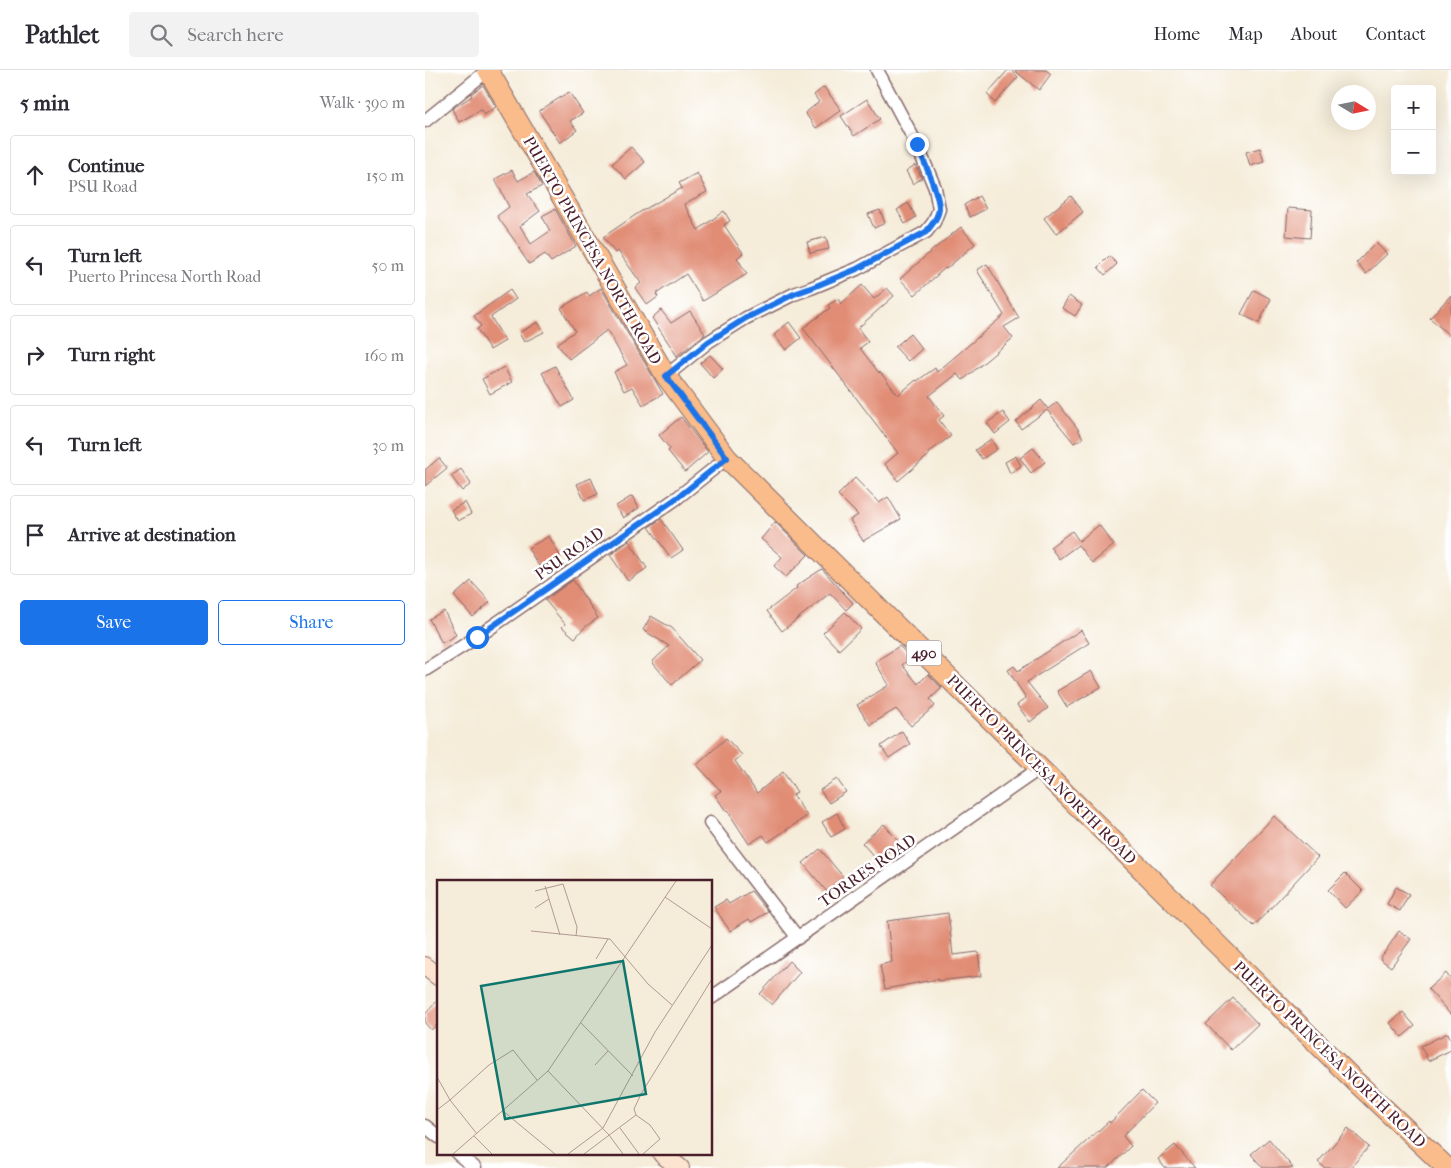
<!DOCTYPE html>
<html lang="en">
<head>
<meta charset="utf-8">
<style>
  :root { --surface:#fff; --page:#f2f2f3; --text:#2b2b33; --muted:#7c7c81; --line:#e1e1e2; --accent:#1a73e8 }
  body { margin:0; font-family:"IM FELL French Canon",serif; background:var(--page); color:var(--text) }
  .controls { position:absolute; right:15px; top:15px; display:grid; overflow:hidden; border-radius:5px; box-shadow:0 5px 20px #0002 }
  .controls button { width:45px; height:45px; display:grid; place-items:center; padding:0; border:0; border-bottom:1px solid var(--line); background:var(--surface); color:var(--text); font:25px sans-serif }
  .compass { position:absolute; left:906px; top:15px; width:45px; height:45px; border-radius:50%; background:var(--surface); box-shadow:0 5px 20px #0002; rotate:100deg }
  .stop { position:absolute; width:15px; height:15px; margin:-11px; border:4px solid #1a73e8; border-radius:50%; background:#fff }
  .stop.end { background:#1a73e8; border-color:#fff; box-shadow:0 1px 5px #0008 }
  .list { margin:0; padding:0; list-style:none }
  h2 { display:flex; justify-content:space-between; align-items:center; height:65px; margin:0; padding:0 20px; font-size:21px }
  h2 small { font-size:16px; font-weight:400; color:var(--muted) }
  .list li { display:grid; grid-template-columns:32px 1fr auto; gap:15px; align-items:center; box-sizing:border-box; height:80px; margin:0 10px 10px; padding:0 10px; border:1px solid var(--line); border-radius:5px }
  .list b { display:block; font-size:19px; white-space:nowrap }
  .list p { margin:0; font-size:16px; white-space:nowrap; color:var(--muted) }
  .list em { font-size:16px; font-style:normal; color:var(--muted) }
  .actions { display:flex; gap:10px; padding:15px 20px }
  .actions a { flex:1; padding:11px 0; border:1px solid var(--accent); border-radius:5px; text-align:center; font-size:18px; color:var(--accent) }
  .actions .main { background:var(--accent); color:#fff }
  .icon { flex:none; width:28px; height:28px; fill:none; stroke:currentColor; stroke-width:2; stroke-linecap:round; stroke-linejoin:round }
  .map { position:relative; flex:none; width:1026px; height:1098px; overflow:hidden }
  header { display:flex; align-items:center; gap:30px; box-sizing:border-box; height:70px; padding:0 25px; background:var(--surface); border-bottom:1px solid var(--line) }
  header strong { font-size:24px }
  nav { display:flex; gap:28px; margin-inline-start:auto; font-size:18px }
  .search { width:350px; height:45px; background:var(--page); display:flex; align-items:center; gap:12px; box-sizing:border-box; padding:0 18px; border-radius:5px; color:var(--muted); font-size:19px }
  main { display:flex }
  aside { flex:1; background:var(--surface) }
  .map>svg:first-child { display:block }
</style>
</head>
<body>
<header>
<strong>Pathlet</strong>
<div class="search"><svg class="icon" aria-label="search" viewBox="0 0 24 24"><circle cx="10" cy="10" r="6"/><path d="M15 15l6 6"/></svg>Search here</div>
<nav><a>Home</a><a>Map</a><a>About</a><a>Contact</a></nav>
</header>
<main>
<aside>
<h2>5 min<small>Walk · 390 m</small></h2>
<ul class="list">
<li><svg class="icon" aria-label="ahead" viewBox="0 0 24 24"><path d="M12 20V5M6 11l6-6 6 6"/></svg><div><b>Continue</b><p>PSU Road</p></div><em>150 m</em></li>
<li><svg class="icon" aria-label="left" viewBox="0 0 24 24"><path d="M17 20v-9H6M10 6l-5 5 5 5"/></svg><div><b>Turn left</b><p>Puerto Princesa North Road</p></div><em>50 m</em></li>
<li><svg class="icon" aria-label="right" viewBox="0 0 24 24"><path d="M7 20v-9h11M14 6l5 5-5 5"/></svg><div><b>Turn right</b></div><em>160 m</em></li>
<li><svg class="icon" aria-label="left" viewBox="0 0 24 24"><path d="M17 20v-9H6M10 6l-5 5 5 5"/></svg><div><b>Turn left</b></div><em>30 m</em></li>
<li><svg class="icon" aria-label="arrive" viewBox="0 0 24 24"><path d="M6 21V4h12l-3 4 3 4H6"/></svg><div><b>Arrive at destination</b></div></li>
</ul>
<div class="actions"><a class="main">Save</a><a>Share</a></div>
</aside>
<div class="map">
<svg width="1026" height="1098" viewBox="0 0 1026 1098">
  <rect width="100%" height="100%" fill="#fff"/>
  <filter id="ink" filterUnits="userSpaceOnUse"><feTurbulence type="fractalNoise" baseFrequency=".02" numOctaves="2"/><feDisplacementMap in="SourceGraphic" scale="10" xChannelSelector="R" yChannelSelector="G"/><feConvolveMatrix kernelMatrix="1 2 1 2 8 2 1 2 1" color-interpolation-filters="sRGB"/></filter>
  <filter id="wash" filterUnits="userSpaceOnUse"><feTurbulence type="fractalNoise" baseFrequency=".0096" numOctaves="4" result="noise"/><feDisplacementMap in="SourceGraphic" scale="20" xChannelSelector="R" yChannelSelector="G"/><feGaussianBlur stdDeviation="1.12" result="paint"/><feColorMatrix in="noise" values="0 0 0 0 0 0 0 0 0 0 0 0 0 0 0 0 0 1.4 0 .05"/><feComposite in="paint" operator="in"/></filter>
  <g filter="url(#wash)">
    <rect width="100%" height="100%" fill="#f5ecd9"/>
    <g id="blocks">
      <!-- building -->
      <g fill="#e18d76">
        <polygon points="583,0 586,0 593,7 570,33 562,24"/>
        <polygon points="589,0 621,0 626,4 614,20"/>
        <polygon points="58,15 71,37 59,45 56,40 34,52 27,39 47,26 46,24"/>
        <polygon points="399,17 416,40 391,58 380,43 394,32 389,25"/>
        <polygon points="144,22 158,43 145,51 152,60 135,73 114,41"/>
        <polygon points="442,29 455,49 429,66 416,46"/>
        <polygon points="206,77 220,92 201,109 187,94"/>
        <polygon points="835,78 839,92 825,96 821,82"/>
        <polygon points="490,95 497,108 488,114 481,101"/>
        <polygon points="87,100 93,111 109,102 117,116 102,124 115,141 95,156 106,174 125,161 117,146 130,139 151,176 126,192 120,184 104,194 94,179 95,178 72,146 84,137 70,109"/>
        <polygon points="272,103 282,122 259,134 273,160 299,141 305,151 299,155 318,183 312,188 322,204 278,231 261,204 231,224 233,227 222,235 210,218 216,213 193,181 190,183 178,167 215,142 257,118 254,113"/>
        <polygon points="554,126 561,139 545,147 539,135"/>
        <polygon points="646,126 658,142 631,164 619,148"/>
        <polygon points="483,133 491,147 480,154 472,140"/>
        <polygon points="863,138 887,140 885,168 861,166"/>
        <polygon points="455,140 460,153 449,158 443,144"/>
        <polygon points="536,157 550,174 521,199 520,198 490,225 475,209 504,183"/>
        <polygon points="401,167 404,179 385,183 382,172"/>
        <polygon points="951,173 962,184 941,204 931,193"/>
        <polygon points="684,186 692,194 680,205 673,197"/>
        <polygon points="562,194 594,248 579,257 588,268 538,310 532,304 504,326 519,346 514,350 526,366 503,383 504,385 473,411 460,394 473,383 378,258 405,238 403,235 413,229 416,234 437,215 449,229 462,218 469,226 433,258 443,272 435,278 454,303 455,302 473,325 491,310 492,311 510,298 512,302 579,245 552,200"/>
        <polygon points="176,218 238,324 218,335 207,317 199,321 189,302 202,295 182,260 144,289 132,274 150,261 136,238 162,222 164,226"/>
        <polygon points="85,220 91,229 66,247 80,271 65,280 52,259 56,256 49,246"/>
        <polygon points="829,220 846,229 834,253 816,244"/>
        <polygon points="1026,225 1026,267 1005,248"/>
        <polygon points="644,226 657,235 650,246 637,238"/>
        <polygon points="236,240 246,253 265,241 280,264 252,286 227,248"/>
        <polygon points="113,252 119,262 99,272 94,263"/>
        <polygon points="364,252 376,268 361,280 349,265"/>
        <polygon points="485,264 497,279 483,291 470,277"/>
        <polygon points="285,285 298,299 288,308 275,293"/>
        <polygon points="130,296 149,330 137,337 117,303"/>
        <polygon points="79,297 87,312 65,324 57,309"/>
        <polygon points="616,330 623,339 632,332 653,359 658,368 649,373 622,340 596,359 591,352"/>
        <polygon points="578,342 585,352 570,364 562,353"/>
        <polygon points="256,347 283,382 260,402 243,381 245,379 234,365"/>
        <polygon points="566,369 572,379 557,389 550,380"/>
        <polygon points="608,378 620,392 606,403 595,388"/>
        <polygon points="591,386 596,396 585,403 580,392"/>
        <polygon points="14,388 22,398 0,416 0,400"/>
        <polygon points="36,399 46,414 37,421 26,406"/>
        <polygon points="166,408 173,424 159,430 152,414"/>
        <polygon points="430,408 454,433 463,427 476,449 438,471 425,450 433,445 413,425"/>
        <polygon points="207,426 214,438 198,448 191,436"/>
        <polygon points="40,432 46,444 33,451 26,440"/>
        <polygon points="236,449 258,480 246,488 224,457"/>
        <polygon points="350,452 383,485 361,507 349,496 357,487 336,469"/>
        <polygon points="674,455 689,475 667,493 653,475 634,489 625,477 647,461 654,471"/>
        <polygon points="124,466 135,486 115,498 103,478"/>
        <polygon points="204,471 222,498 203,511 185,485"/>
        <polygon points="397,499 428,533 421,540 405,523 357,561 342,541 372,518 371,516"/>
        <polygon points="148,510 173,548 160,557 150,568 137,557 140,554 120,530"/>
        <polygon points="46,511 65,532 48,547 29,526"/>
        <polygon points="19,541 31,565 17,573 4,549"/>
        <polygon points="420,542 436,559 414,580 398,563"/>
        <polygon points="226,546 247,558 275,590 247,615 227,592 244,576 218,560"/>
        <polygon points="656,560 664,573 602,612 623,638 605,652 592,635 601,628 583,600 589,596 593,601"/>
        <polygon points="474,576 486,588 477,595 493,614 503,604 517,618 505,629 510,636 486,656 471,639 445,655 432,635 464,615 450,592"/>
        <polygon points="666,601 676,617 642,637 632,621"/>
        <polygon points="477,661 485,674 464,688 456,676"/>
        <polygon points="301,668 317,685 310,691 332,723 358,702 372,722 368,725 382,746 343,772 338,765 324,774 302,740 301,741 290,725 296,721 272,695"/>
        <polygon points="412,709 421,722 404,733 395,720"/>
        <polygon points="412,743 420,759 406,767 397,752"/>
        <polygon points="849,746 893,787 829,856 785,815"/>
        <polygon points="459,754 474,772 453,791 437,773"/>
        <polygon points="395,779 420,809 403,823 378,793"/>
        <polygon points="920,803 938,821 920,838 903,820"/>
        <polygon points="971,817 984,824 975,841 962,834"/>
        <polygon points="326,821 343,842 326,852 324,849 305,861 289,837 301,830 304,834"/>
        <polygon points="523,843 528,885 553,882 556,906 513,911 513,909 460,919 455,895 467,892 462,851"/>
        <polygon points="974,861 986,869 966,897 955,889"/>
        <polygon points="364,891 375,902 347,935 335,924"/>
        <polygon points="1021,903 1026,910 1026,945 1003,919"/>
        <polygon points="808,928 833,954 806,980 781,954"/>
        <polygon points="14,929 14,953 6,960 0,953 0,944"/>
        <polygon points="978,942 990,956 977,967 965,953"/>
        <polygon points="1023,963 1026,970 1026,980 1003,991 996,976"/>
        <polygon points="717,1020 730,1033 698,1066 706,1076 683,1098 632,1098 684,1051 685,1053"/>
        <polygon points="923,1058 944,1077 925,1098 900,1098 893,1092"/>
        <polygon points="844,1069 868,1098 838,1098 826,1084"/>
        <polygon points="750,1075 770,1098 740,1098 733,1089"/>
      </g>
    </g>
  </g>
  <g filter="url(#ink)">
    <use href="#blocks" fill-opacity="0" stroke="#866768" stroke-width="1"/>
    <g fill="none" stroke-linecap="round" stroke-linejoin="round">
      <defs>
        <g id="street">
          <polyline points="0,51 63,0"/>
          <polyline points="241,306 283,272 321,248 369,224 386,218 432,199 501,162 509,152 514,139 510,118 492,75 452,0"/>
          <polyline points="0,600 52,567 252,428 302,388"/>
          <polyline points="285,753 373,868"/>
          <polyline points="286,928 615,698"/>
          <polyline points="0,1056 14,1067"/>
          <polyline points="33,1084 50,1098"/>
        </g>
        <g id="secondary">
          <polyline points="0,896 14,907"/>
          <polyline points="237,1084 255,1098"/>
        </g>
        <polyline id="primary" points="63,0 241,306 302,388 931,1012 1022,1098"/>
      </defs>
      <!-- street casing -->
      <use href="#street" stroke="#866768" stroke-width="15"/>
      <!-- secondary casing -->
      <use href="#secondary" stroke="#866768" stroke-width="20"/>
      <!-- primary casing -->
      <use href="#primary" stroke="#866768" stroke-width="22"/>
      <!-- street -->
      <use href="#street" stroke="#fff" stroke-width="12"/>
      <!-- secondary -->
      <use href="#secondary" stroke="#fde4d0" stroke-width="18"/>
      <!-- primary -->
      <use href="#primary" stroke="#f9bc8a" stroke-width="20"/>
    </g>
  </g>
  <g fill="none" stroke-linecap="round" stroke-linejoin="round" filter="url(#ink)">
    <!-- route -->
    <path stroke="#1a73e8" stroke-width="6" d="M52,567L252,428L302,388L241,306L283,272L321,248L369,224L386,218L432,199L501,162C506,156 514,147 514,138C514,123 498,90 492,74"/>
  </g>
  <g text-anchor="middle" stroke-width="5" stroke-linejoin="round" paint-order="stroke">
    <!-- shield labels -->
    <rect fill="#fff" stroke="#80626b" stroke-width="1" x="481.5" y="570.5" width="35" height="25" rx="4"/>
    <g font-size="15" font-weight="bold" fill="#4a1f2b">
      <text x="499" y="588">490</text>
    </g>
    <!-- street labels -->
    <g font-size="16" fill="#4a1f2b" stroke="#fff">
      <text transform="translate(168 180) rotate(60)" y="6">PUERTO PRINCESA NORTH ROAD</text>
      <text transform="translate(144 483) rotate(-35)" y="6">PSU ROAD</text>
      <text transform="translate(617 699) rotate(45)" y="6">PUERTO PRINCESA NORTH ROAD</text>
      <text transform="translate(442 800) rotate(-35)" y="6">TORRES ROAD</text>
      <text transform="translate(905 984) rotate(44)" y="6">PUERTO PRINCESA NORTH ROAD</text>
    </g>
  </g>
  <!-- overview -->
  <g transform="translate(12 810)">
    <rect width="275" height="275" fill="#f5ecd9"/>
    <path fill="none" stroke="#b19a93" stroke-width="1" d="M108,6L123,55M98,11L126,4L140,47L139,56M228,17L275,49M98,28L112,19M94,51L173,59L211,104L235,125M159,79L171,59M144,143L196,196M158,185L171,171M111,191L172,255L186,274M0,197L13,220L0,230M66,231L118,274M199,235L197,229L204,214L275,99M183,248L202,274M40,254L13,220L52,185L76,170L100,200M37,256L55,274M16,274L111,191L239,1M131,274L166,248L218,152L275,65M147,274L199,235L213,245L223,259L206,274"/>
    <path fill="#0f766e" fill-opacity="0.15" stroke="#0f766e" stroke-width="2.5" d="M186,81L209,214L68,239L44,106Z"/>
    <rect width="275" height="275" fill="none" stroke="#4a1f2b" stroke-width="2.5"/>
  </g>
</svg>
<div class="controls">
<button>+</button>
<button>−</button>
</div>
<svg class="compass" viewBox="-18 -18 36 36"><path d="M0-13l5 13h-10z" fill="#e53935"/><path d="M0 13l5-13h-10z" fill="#7c7c81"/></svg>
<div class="stop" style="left:52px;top:567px"></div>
<div class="stop end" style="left:492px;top:74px"></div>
</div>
</main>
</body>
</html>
